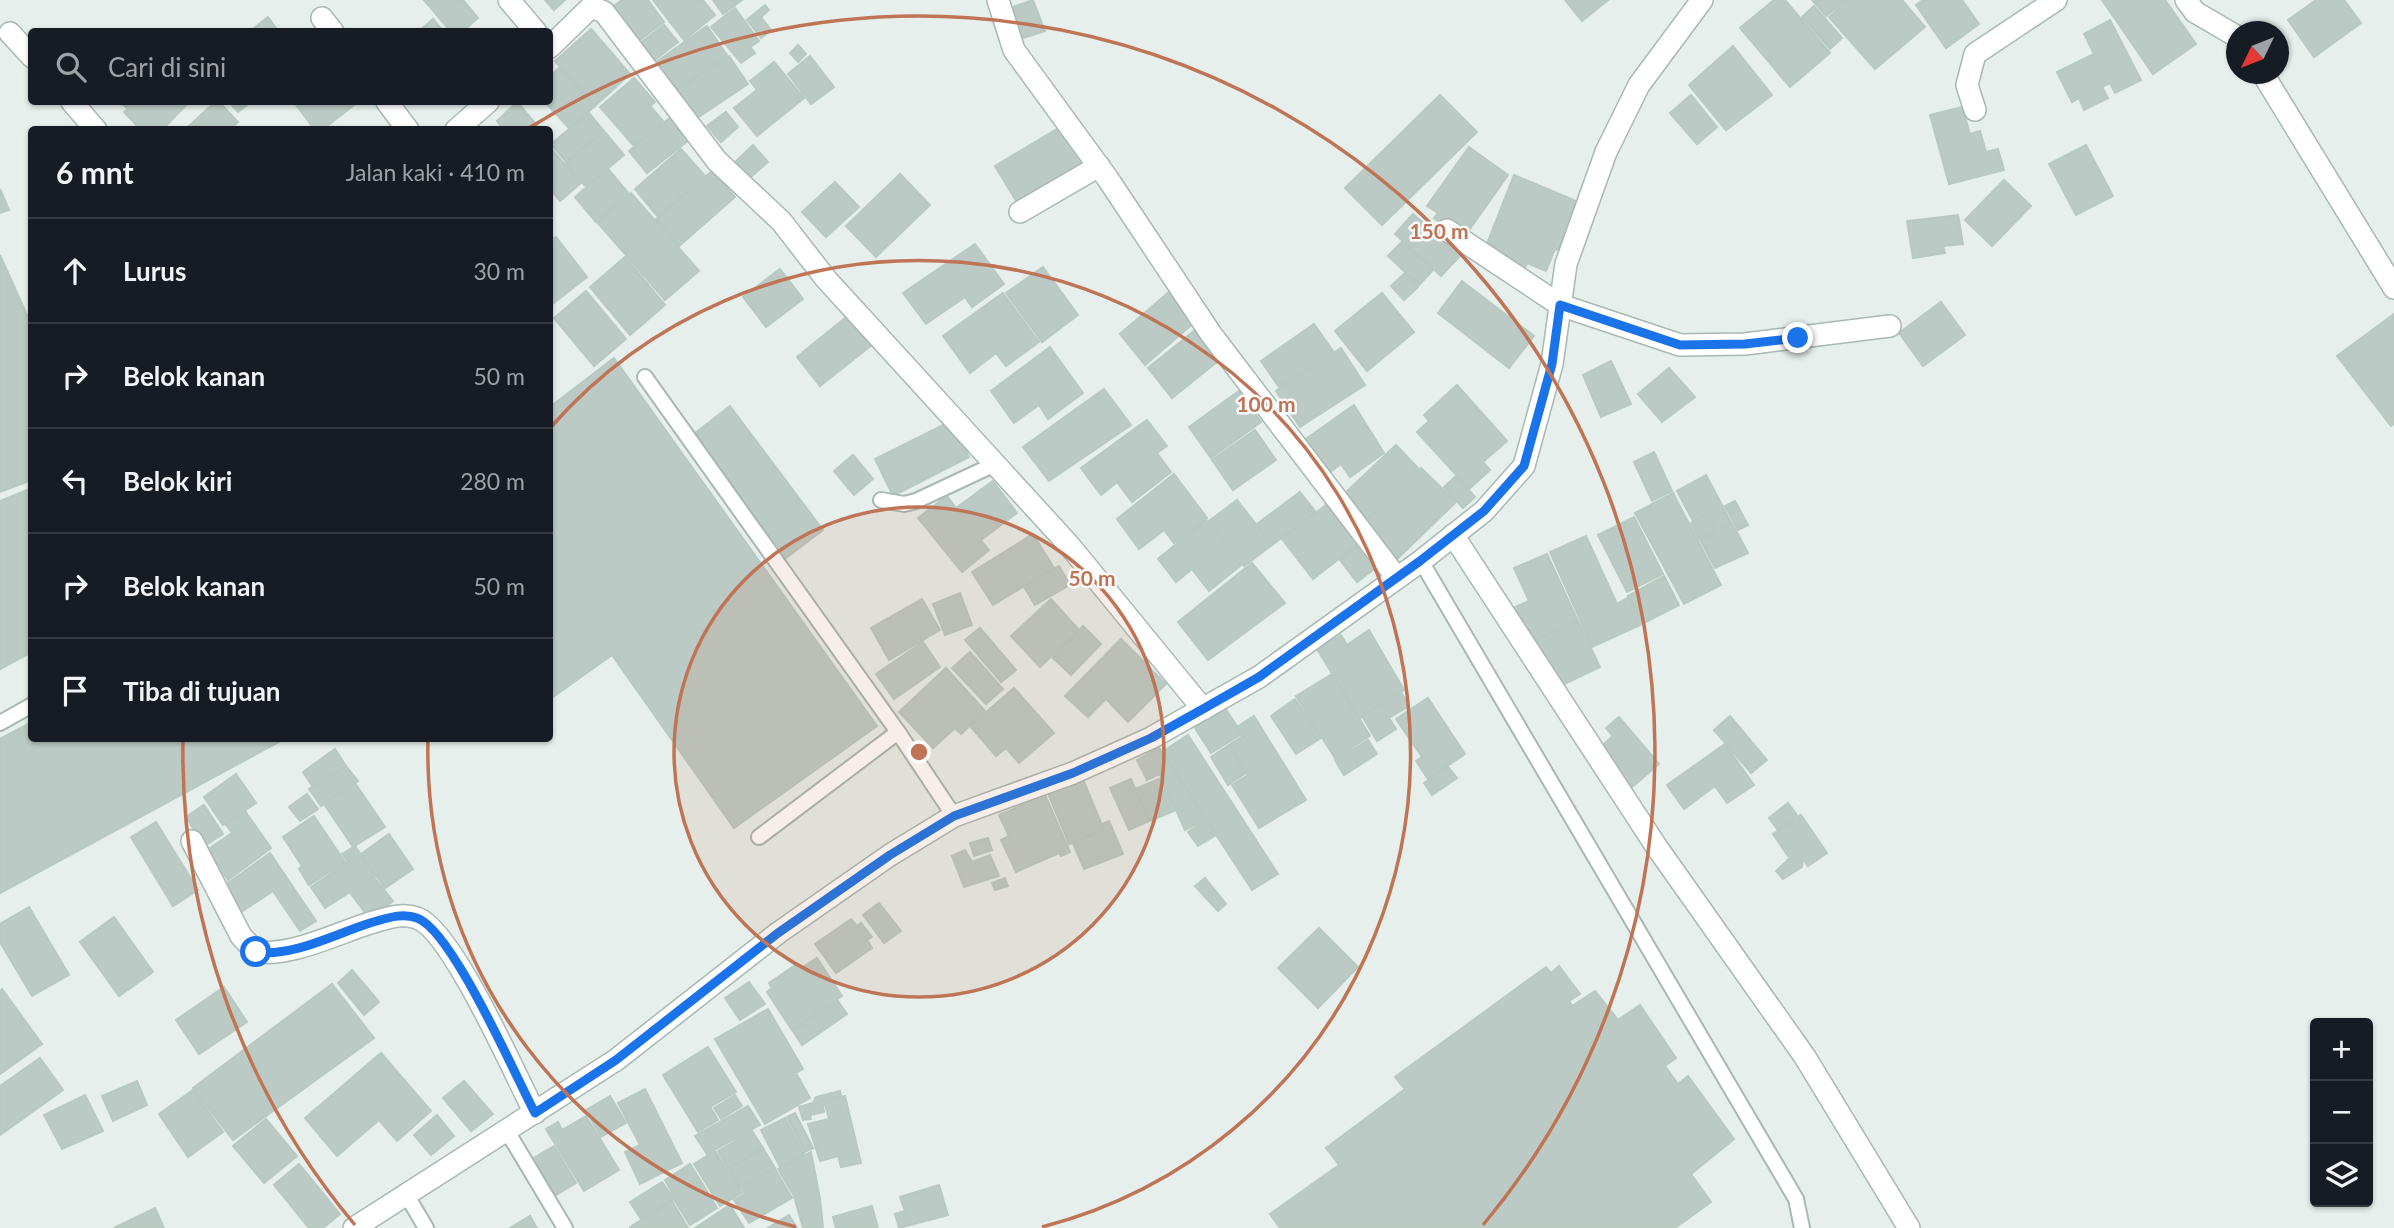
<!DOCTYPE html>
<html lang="id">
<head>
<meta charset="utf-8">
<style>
  :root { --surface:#171b24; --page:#20242c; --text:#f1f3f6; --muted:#9ea1a6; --line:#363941 }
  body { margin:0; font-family:Lato,sans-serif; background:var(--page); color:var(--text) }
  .controls { position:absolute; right:21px; bottom:21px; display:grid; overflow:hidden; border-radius:7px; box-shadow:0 2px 5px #0004 }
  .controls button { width:63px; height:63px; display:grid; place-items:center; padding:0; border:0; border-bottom:2px solid var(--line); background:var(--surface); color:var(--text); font:35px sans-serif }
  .compass { position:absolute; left:2226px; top:21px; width:63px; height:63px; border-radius:50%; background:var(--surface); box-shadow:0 2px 5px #0004; rotate:227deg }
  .stop { position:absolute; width:21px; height:21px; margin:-16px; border:5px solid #1a73e8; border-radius:50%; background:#fff }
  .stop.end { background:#1a73e8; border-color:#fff; box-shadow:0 2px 7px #0008 }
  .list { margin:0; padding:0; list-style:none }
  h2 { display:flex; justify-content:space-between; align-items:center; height:91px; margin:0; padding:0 28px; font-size:30px }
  h2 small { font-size:23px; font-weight:400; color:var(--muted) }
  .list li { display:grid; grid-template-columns:46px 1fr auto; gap:21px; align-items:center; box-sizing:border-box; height:105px; padding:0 28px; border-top:2px solid var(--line) }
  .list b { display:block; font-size:26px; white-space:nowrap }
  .list em { font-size:23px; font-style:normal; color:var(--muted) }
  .icon { flex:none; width:38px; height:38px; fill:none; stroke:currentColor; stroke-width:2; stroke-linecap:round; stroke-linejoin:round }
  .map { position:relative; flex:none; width:2394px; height:1228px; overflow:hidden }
  .search { position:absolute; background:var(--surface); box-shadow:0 2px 5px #0004; left:28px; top:28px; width:525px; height:77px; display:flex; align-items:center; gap:18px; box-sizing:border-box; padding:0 24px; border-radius:7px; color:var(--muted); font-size:26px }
  .panel { position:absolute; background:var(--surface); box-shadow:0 2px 5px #0004; left:28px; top:126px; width:525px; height:616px; border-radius:7px }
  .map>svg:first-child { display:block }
</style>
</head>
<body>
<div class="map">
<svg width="2394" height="1228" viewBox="0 0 2394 1228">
  <rect width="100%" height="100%" fill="#e6efeb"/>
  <!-- building -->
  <g fill="#bbcac4" stroke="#b8c9c2" stroke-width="2">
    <polygon points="424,0 463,0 478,18 462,32 451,32"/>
    <polygon points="545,0 565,0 554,10"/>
    <polygon points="622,0 648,0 664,22 633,45 608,10"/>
    <polygon points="653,0 703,0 715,15 684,40"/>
    <polygon points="713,0 742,0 723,14"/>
    <polygon points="1033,0 1045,31 1020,39 1008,9"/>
    <polygon points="1565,0 1608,0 1582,21"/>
    <polygon points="1774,0 1785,0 1830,53 1790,87 1740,28"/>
    <polygon points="1812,0 1846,0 1826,16"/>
    <polygon points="1848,0 1902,0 1925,27 1875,69 1829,17"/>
    <polygon points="1923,0 1962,0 1979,24 1946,48 1916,5"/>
    <polygon points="2102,0 2165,0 2196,44 2153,74"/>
    <polygon points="2316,0 2344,0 2361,23 2314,57 2288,20"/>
    <polygon points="765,5 769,10 761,17 771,30 761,38 747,20"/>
    <polygon points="1814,6 1842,38 1830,49 1802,17"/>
    <polygon points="735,8 759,41 750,47 755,53 741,63 711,27"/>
    <polygon points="268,17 279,32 249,32"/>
    <polygon points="433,19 444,32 418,32"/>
    <polygon points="2110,20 2141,80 2115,93 2110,83 2102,87 2108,98 2084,110 2079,98 2072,102 2057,72 2094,54 2084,34"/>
    <polygon points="664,25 678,42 648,65 635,47"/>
    <polygon points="707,26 727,55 674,91 655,63"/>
    <polygon points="591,29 630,74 595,106 555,61"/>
    <polygon points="798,45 806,54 798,62 790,53"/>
    <polygon points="1733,46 1772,95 1726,130 1689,85"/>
    <polygon points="729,56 748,84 691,122 672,93"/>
    <polygon points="810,56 834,87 811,104 788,74"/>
    <polygon points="774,62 804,98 757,136 734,108 757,90 750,81"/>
    <polygon points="559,68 594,107 569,128 545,102 550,102 550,76"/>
    <polygon points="634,78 655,102 650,106 663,121 634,146 600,107"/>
    <polygon points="1440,95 1477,132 1382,225 1345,188"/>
    <polygon points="1691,95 1717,127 1697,144 1670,113"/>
    <polygon points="120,102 189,102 162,130 147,130 144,126 140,129 124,112 128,109"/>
    <polygon points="215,102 219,102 238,122 229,130 190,130 188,127"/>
    <polygon points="229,102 251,102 238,112"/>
    <polygon points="294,102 358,102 322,130 315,130"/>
    <polygon points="517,102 541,130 504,130 497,121"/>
    <polygon points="1962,107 1970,134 1980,131 1986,152 1998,149 2004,170 1949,184 1930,115"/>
    <polygon points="726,112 738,127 721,142 707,126"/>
    <polygon points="589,113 604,131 566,162 551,144"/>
    <polygon points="671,117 689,140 647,173 629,151"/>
    <polygon points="1065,124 1090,164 1020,207 995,166"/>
    <polygon points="604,131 624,155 586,187 566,163"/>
    <polygon points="753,145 768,162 743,184 728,169"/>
    <polygon points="2086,145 2113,196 2076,215 2049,164"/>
    <polygon points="1469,147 1508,175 1467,233 1456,235 1434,218 1438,213 1427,206"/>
    <polygon points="681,149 705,176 658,217 635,189"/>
    <polygon points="553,151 581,183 560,201 550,189 550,154"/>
    <polygon points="608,169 629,194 596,222 575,197"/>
    <polygon points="712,171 735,197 679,246 656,219"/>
    <polygon points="900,174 930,205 876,257 846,226"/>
    <polygon points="1514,175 1581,203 1561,251 1555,249 1546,271 1527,263 1524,271 1486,246"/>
    <polygon points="2004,180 2031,206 1992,246 1965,220"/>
    <polygon points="835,182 859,207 826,237 802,212"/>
    <polygon points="0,189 9,210 0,213"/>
    <polygon points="631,193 699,271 665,300 597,222"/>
    <polygon points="1413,214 1460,256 1441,276 1395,234"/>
    <polygon points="1958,215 1963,244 1943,246 1945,253 1913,258 1907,221"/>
    <polygon points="556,237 587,277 550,306 550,242"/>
    <polygon points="1402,242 1433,270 1419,285 1388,256"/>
    <polygon points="975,244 1004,284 972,307 965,297 926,324 903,293"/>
    <polygon points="0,255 32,326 32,480 0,492"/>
    <polygon points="625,257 665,305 630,335 590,287"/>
    <polygon points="1043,267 1078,315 1042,342 1006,293"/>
    <polygon points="780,269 803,299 766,327 743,297"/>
    <polygon points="1405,273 1418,287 1404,300 1391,286"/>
    <polygon points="1462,281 1534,336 1509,368 1438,313"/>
    <polygon points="586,291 626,339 594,366 554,318"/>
    <polygon points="1169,292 1195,322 1145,365 1120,334"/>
    <polygon points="1003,293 1039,342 1006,366 996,353 970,373 943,336"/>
    <polygon points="1382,293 1414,332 1367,371 1335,331"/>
    <polygon points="1941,302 1965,335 1923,366 1899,333"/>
    <polygon points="2394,314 2394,424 2391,426 2337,356"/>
    <polygon points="849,315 873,344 820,386 797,357"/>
    <polygon points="1314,324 1333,351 1279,387 1261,361"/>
    <polygon points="1199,327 1223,357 1172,398 1148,368"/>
    <polygon points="1050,347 1083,393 1048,419 1039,405 1014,423 991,391"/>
    <polygon points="1341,348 1365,385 1300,427 1276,391"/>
    <polygon points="614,358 877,726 734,828 612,655 550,699 550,407"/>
    <polygon points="1611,361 1631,404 1601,417 1583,375"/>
    <polygon points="1669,368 1695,397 1662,422 1638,394"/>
    <polygon points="1457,385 1507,441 1483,462 1490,470 1469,489 1417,432 1429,421 1424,415"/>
    <polygon points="1104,389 1131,425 1049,481 1023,447"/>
    <polygon points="1239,391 1261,422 1211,458 1189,427"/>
    <polygon points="1354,405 1384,453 1350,477 1341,464 1322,478 1299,444"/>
    <polygon points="730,406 823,530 782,561 689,438"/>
    <polygon points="1147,420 1167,446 1157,453 1171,472 1132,502 1117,482 1101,495 1081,468"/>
    <polygon points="951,421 969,457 893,496 875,459"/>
    <polygon points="1255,430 1276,460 1233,490 1212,460"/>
    <polygon points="1396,445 1419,469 1366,520 1343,495"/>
    <polygon points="1654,452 1672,491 1652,501 1634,462"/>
    <polygon points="853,455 873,479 854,495 834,471"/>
    <polygon points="1421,468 1456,502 1393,563 1360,526"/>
    <polygon points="1174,474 1207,518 1174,543 1164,530 1139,549 1117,519"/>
    <polygon points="1706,475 1731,522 1717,529 1708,513 1693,521 1677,491"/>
    <polygon points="1456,476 1475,497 1463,508 1444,487"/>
    <polygon points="993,481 1017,513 981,540 989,550 962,572 918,518 947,496 956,508"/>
    <polygon points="32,488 32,652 0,669 0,501"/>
    <polygon points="1300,492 1316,512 1272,545 1257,524"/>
    <polygon points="1673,493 1721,585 1684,604 1635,513"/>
    <polygon points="1237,500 1272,545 1244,566 1209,521"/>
    <polygon points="1735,501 1748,525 1738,530 1725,506"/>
    <polygon points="1326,505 1358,544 1313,579 1282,539"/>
    <polygon points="1708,514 1716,530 1699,539 1691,523"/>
    <polygon points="1634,517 1663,574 1627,592 1598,535"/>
    <polygon points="1206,520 1241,565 1209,591 1192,569 1176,582 1158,559"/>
    <polygon points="1732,523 1748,553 1715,568 1700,540"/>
    <polygon points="1033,534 1054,568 993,605 972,572"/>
    <polygon points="1586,536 1617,604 1628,598 1640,625 1592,647 1550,552"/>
    <polygon points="1357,547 1374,569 1357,582 1340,560"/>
    <polygon points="1547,554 1578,621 1528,643 1513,608 1529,601 1514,568"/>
    <polygon points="1252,563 1285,603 1208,660 1178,622"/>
    <polygon points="1059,566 1070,585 1035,605 1024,587"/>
    <polygon points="1664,576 1679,605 1642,624 1628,596"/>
    <polygon points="960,593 972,625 945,635 933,604"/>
    <polygon points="922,599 940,630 889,660 871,628"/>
    <polygon points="1051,599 1079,630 1040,667 1011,636"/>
    <polygon points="1578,621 1600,667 1556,688 1534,641"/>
    <polygon points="1083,626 1101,644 1071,675 1053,658"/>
    <polygon points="980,628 1016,670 1001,682 965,640"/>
    <polygon points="1369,630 1404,690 1360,718 1317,649 1341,635 1347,645"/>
    <polygon points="1121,639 1166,684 1128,722 1106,699 1088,717 1065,696"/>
    <polygon points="923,642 940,667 894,699 876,674"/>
    <polygon points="970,652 1003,689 986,704 952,668"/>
    <polygon points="946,668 985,711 961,734 955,728 933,748 899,712"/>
    <polygon points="1332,674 1370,736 1335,758 1296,696"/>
    <polygon points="1014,688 1054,733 1019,763 1006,748 996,756 970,726"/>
    <polygon points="1401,692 1409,706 1389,718 1396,729 1377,741 1362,716"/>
    <polygon points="1428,698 1465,754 1428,779 1416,761 1422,757 1396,719"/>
    <polygon points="1295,699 1321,738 1296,754 1271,716"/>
    <polygon points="1225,708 1242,734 1211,753 1195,728"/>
    <polygon points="1254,716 1306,800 1259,828 1232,785 1248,775 1229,745 1243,736 1237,727"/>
    <polygon points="1730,716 1767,760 1751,773 1714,730"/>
    <polygon points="1619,717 1659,764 1631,788 1598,749 1613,736 1606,728"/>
    <polygon points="32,722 32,738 286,738 0,893 0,739"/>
    <polygon points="1188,735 1278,874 1252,890 1162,752"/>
    <polygon points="1368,740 1377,754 1344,775 1335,760"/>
    <polygon points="1725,744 1754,785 1727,803 1715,786 1684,809 1667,785"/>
    <polygon points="1229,745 1246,773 1228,785 1211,757"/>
    <polygon points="1159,748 1206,819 1185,830 1160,774 1147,780 1137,760"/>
    <polygon points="335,749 346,766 313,787 303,772"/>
    <polygon points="346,766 358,781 321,806 309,789"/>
    <polygon points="1448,767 1457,778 1432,795 1424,783"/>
    <polygon points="236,774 256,803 223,825 204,797"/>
    <polygon points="1082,777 1104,830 1069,844 1047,791"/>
    <polygon points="1161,778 1176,810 1150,821 1135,789"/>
    <polygon points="1131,779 1149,821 1129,830 1110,788"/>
    <polygon points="355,783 385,827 353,847 324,804"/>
    <polygon points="1042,788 1070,852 1061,856 1059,853 1016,872 1001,840 1009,836 999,815 1036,799 1033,792"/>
    <polygon points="307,794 318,809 300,821 289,807"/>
    <polygon points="1788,803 1797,815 1778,830 1769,818"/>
    <polygon points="204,805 223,834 204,846 186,817"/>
    <polygon points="245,811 271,848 228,880 207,850 232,833 226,825"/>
    <polygon points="1801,815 1827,853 1808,866 1797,850 1788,856 1773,834"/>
    <polygon points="314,816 345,862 309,885 299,869 302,866 283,837"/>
    <polygon points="1206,820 1216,835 1198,846 1188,832"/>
    <polygon points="1109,821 1123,854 1084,869 1073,843 1104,830 1102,824"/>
    <polygon points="156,822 198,890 173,906 131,837"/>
    <polygon points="389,834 413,869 385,888 361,854"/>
    <polygon points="988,838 992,850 974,856 970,843"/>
    <polygon points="355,846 375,876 325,908 311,887 348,862 342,854"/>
    <polygon points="965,850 972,862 990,855 999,876 964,887 952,856"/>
    <polygon points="1796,852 1803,859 1802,867 1783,879 1776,871"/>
    <polygon points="270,853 316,921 300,931 273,891 238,914 221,888"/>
    <polygon points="374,877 393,901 370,919 351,894"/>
    <polygon points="1005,878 1008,886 995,890 992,883"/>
    <polygon points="1205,878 1226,904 1218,911 1195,886"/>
    <polygon points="879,903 901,931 884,943 863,915"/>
    <polygon points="29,907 69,975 32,996 0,942 0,924"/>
    <polygon points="114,917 153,972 119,996 80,942"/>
    <polygon points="851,919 857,926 861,923 872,937 867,940 872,948 836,973 815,944"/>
    <polygon points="1319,928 1358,967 1318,1008 1278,968"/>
    <polygon points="817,958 842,996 792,1030 767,992 772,988 769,983 797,964 800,969"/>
    <polygon points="1559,966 1580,994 1569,1001 1572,1006 1595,991 1618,1020 1640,1005 1676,1058 1665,1066 1678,1084 1688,1076 1734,1139 1691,1174 1711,1202 1675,1228 1280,1228 1270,1214 1339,1165 1326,1148 1405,1089 1395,1077 1546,967 1551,973"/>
    <polygon points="352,970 379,1002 364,1015 338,983"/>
    <polygon points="749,982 765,1004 740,1020 725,998"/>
    <polygon points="332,984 374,1038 233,1140 193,1088"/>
    <polygon points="224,987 247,1022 199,1054 176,1020"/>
    <polygon points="2,989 42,1044 0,1074 0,991"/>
    <polygon points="838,1001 847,1014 802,1045 793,1031"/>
    <polygon points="768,1009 803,1069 796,1073 810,1098 765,1124 715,1039"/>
    <polygon points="708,1047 736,1092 710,1107 718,1120 698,1132 663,1075"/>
    <polygon points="381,1053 431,1111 397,1141 379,1120 337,1156 305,1118"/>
    <polygon points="40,1058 63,1090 0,1135 0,1086"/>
    <polygon points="137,1081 147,1105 113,1121 102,1096"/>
    <polygon points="464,1081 493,1114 471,1131 443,1098"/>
    <polygon points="645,1089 682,1163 640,1184 625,1152 640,1145 618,1103"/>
    <polygon points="193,1090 223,1132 188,1157 159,1114"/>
    <polygon points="840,1091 841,1096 822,1100 824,1112 810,1115 811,1119 803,1120 799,1107 813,1103 816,1097"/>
    <polygon points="85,1095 103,1131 62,1149 44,1115"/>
    <polygon points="735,1095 742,1106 721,1119 714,1108"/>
    <polygon points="610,1096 626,1123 601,1137 586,1110"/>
    <polygon points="845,1096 861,1163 841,1167 838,1156 820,1161 808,1124 829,1119 824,1101"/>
    <polygon points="748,1106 760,1125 707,1154 695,1136"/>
    <polygon points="795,1113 813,1148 805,1152 787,1117"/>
    <polygon points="437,1115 454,1136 431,1155 414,1135"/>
    <polygon points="586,1116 619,1170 584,1191 546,1129 558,1122 562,1130"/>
    <polygon points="785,1118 804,1154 780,1167 761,1130"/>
    <polygon points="266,1119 297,1156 264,1183 233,1146"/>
    <polygon points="752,1131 763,1148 728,1168 718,1151"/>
    <polygon points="554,1146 576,1183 553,1197 530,1160"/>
    <polygon points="763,1148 775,1168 740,1188 729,1169"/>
    <polygon points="715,1151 742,1193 720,1206 694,1164"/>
    <polygon points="811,1152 820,1199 823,1228 803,1228 794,1196 778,1169"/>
    <polygon points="299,1164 340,1214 323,1228 309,1228 274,1185"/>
    <polygon points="690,1164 700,1180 674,1196 665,1180"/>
    <polygon points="775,1169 792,1198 749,1223 734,1200 745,1194 742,1189"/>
    <polygon points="700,1180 717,1208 690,1225 673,1198"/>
    <polygon points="662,1182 674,1199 641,1219 630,1202"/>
    <polygon points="939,1185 948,1215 899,1228 895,1214 905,1211 900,1197"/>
    <polygon points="672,1201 688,1228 630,1228 630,1227"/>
    <polygon points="730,1205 744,1228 695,1228"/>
    <polygon points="872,1206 878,1228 836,1228 833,1217"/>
    <polygon points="155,1208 164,1228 114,1228"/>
    <polygon points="789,1215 797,1228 768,1228"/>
    <polygon points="530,1216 537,1228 510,1228"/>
  </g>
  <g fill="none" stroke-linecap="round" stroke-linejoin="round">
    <defs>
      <g id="service">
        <polyline points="645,377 898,732 954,816"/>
        <polyline points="881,500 904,504 916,501 993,465"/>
        <polyline points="1421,561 1796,1199 1802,1228"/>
        <polyline points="0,723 32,705"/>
        <polyline points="759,837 898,732"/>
        <polyline points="507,1131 565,1228"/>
        <polyline points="406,1194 426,1228"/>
      </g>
      <g id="minor">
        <polyline points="509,0 536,32"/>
        <polyline points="998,0 1014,50 1108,179 1211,334 1397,578"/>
        <polyline points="2186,0 2195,12 2236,36"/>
        <polyline points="322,18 333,32"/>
        <polyline points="10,33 32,57"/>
        <polyline points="550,47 591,7 604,12 717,161 781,221 826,279 1069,545 1203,709"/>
        <polyline points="2263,74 2394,288"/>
        <polyline points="72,102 96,130"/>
        <polyline points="387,102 408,130"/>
        <polyline points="1975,110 1967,85 1975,54 2056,0"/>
        <polyline points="456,130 488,102"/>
        <polyline points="1020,212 1099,166"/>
        <polyline points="1447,230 1560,305 1680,345 1745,344 1890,326"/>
        <polyline points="1453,535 1656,846 1805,1057 1909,1228"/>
        <path d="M192,841L241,936L256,952C293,956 335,934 370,923C385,919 401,912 417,918C452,930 515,1075 535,1113"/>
        <polyline points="354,1228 616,1060 778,933 890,855 954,816 1073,773 1151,738 1259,677 1421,561 1484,511 1524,466 1552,364 1566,264 1606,152 1639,85 1702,0"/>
      </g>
    </defs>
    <!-- service casing -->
    <use href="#service" stroke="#a8b8b2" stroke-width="18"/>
    <!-- minor casing -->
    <use href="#minor" stroke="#a8b8b2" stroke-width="24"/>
    <!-- service -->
    <use href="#service" stroke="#fff" stroke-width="14"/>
    <!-- minor -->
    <use href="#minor" stroke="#fff" stroke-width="21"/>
  </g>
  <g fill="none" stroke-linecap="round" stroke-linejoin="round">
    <!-- route -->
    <path stroke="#1a73e8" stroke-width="9" d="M256,952C293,957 335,934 370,923C385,919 401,912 417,918C452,930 515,1075 535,1113L616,1060L778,933L890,855L954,816L1073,773L1151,738L1203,709L1259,677L1420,561L1484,511L1524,466L1552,364L1560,305L1680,345L1745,344L1798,338"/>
  </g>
  <!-- distance rings -->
  <circle cx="919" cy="752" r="245" fill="#c07456" fill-opacity=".12"/>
  <g fill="none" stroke="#c07456" stroke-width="3.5">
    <circle cx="919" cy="752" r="245"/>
    <path d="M796 1227A491 491 0 0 1 428 739M551 427A491 491 0 1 1 1042 1227"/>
    <path d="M355 1225A736 736 0 0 1 183 739M529 128A736 736 0 0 1 1483 1225"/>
  </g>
  <circle cx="919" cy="752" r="10" fill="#c07456" stroke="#f7fbf9" stroke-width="3.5"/>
  <g font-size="21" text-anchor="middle" font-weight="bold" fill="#c07456" stroke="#f7fbf9" stroke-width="5" stroke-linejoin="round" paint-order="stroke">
    <text x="1439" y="239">150 m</text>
    <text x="1266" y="412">100 m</text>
    <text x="1092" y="586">50 m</text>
  </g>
</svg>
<div class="controls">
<button>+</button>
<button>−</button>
<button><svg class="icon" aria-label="layers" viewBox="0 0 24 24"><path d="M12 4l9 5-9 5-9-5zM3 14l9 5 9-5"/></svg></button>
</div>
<svg class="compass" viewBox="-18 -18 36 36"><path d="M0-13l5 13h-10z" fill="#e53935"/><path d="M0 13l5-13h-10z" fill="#9ea1a6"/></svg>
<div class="stop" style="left:256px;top:952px"></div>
<div class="stop end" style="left:1798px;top:338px"></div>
<div class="search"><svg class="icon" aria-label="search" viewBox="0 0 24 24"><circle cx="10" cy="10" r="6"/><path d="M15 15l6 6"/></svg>Cari di sini</div>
<section class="panel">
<h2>6 mnt<small>Jalan kaki · 410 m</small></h2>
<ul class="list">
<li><svg class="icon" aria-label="ahead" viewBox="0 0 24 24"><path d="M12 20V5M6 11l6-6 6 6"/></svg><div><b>Lurus</b></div><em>30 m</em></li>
<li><svg class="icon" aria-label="right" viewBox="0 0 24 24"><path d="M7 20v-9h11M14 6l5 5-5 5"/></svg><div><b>Belok kanan</b></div><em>50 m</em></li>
<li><svg class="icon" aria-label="left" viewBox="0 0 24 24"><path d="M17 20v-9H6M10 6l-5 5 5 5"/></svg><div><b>Belok kiri</b></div><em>280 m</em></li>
<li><svg class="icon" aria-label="right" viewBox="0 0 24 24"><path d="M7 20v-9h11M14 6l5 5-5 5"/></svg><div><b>Belok kanan</b></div><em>50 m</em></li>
<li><svg class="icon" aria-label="arrive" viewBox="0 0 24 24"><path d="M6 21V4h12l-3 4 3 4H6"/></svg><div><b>Tiba di tujuan</b></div></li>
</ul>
</section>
</div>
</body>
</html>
